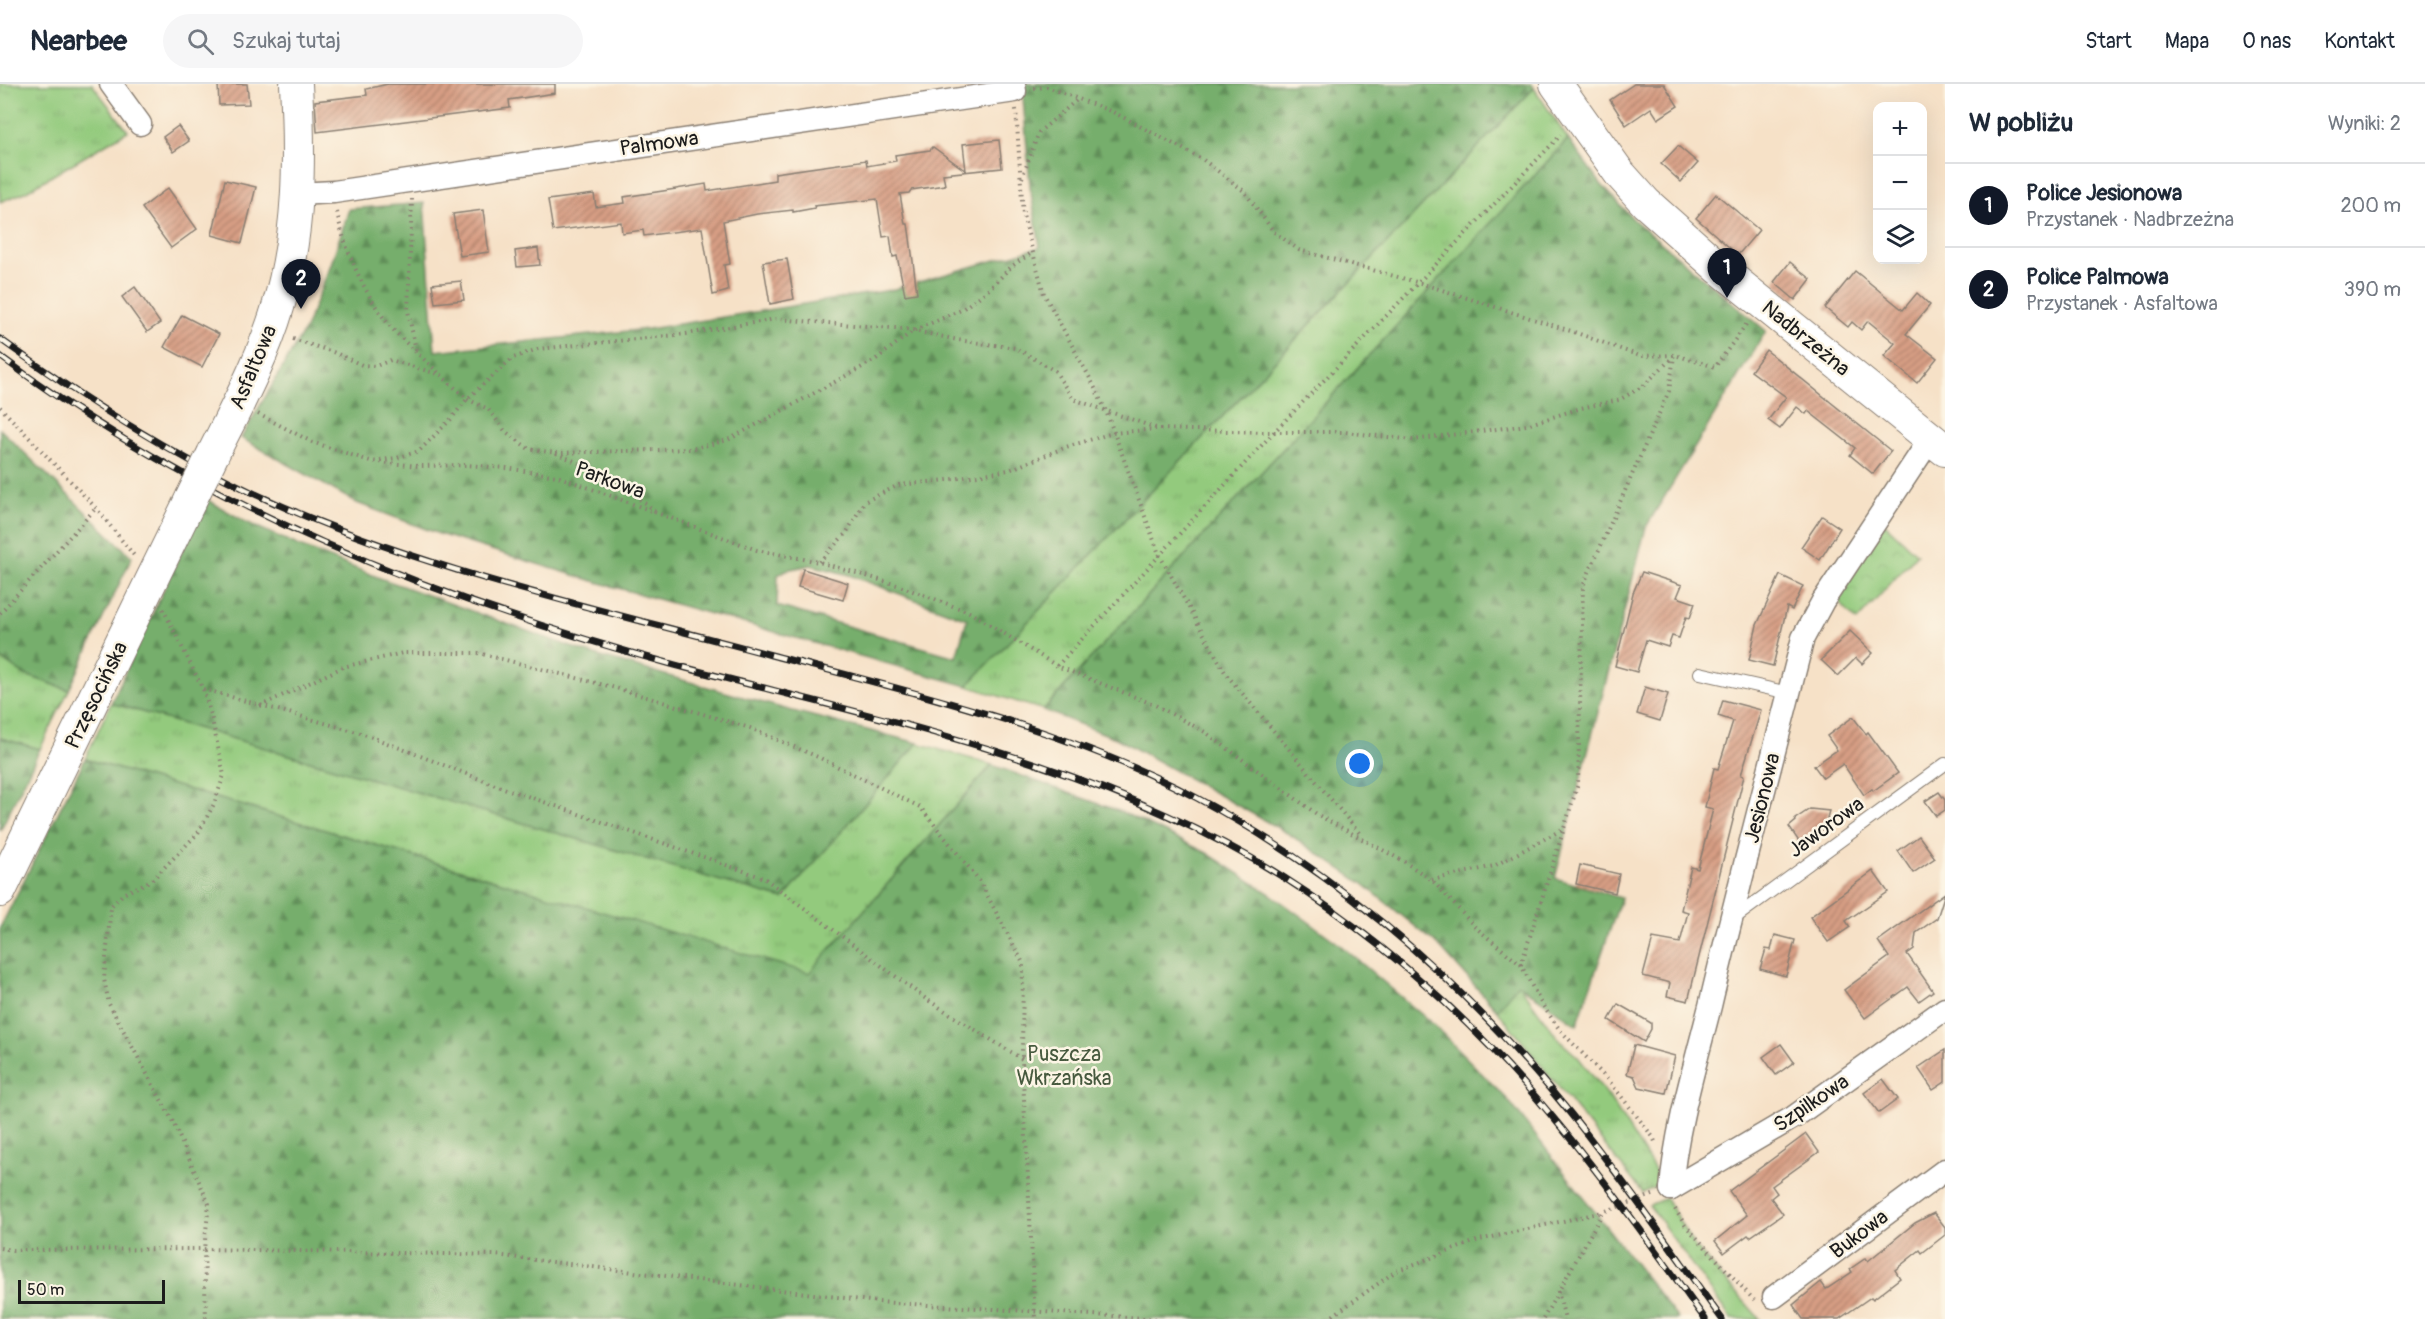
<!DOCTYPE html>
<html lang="pl">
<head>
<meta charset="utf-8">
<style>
  :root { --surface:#fff; --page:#f6f6f7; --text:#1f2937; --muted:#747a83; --line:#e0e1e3; --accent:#111827 }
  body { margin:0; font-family:Pangolin,sans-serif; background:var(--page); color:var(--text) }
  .controls { position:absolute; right:18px; top:18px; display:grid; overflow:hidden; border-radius:12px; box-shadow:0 6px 24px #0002 }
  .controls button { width:54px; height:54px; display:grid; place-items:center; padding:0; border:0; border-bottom:2px solid var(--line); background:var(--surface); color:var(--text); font:30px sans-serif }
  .scale { position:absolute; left:18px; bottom:15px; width:147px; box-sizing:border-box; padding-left:6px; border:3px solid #1c1c1c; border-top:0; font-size:16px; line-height:21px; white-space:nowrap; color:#1c1c1c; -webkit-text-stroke:4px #fcf5e5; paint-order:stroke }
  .you { position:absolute; left:1360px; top:680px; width:21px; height:21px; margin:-15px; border:4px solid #fff; border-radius:50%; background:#1a73e8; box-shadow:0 0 0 9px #1a73e833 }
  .badge { display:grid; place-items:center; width:39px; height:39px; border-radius:50%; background:var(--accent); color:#fff; font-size:20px; font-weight:700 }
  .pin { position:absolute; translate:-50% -50px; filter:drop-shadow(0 2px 3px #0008) }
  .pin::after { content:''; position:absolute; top:32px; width:21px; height:18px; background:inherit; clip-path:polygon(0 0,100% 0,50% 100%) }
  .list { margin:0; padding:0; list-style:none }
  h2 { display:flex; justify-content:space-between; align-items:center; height:78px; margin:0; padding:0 24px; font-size:26px }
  h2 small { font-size:20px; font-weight:400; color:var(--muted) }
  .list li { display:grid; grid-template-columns:39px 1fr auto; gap:18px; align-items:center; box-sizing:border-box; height:84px; padding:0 24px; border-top:2px solid var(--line) }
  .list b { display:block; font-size:22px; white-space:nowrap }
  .list p { margin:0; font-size:20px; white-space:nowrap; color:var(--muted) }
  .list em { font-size:20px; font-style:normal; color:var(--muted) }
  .icon { flex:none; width:33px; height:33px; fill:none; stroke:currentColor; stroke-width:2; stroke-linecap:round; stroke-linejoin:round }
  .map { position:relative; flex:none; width:1945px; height:1235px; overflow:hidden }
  header { display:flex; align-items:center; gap:36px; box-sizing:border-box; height:84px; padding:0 30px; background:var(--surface); border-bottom:2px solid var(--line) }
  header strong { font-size:28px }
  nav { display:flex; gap:33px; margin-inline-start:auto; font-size:21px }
  .search { width:420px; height:54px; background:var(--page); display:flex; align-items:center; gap:15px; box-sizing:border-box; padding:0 21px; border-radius:33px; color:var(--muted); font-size:22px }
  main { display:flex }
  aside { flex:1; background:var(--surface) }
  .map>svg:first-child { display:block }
</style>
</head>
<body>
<header>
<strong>Nearbee</strong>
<div class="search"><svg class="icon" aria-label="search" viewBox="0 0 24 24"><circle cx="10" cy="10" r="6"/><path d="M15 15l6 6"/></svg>Szukaj tutaj</div>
<nav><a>Start</a><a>Mapa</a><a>O nas</a><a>Kontakt</a></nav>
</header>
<main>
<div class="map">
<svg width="1945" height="1235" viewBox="0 0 1945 1235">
  <defs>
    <pattern id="grass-tufts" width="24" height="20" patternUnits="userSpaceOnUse" patternTransform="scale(1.5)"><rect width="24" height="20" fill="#93ca7d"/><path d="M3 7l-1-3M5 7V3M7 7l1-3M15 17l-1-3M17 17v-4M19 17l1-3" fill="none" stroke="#7ead6b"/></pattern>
    <pattern id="forest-firs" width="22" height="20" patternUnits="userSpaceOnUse" patternTransform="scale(1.5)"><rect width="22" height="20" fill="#76ae6c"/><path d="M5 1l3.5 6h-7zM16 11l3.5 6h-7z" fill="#608d58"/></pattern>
    <pattern id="park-crowns" width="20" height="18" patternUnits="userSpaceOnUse" patternTransform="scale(1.5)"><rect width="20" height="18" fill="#93ca7d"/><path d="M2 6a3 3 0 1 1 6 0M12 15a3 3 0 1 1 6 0" fill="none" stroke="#7ead6b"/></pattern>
    <pattern id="building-hatch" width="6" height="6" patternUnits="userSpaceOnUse" patternTransform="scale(1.5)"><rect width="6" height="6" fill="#d79e84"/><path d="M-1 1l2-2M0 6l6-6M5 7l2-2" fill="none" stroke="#ae806b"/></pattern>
  </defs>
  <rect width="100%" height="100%" fill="#fcf5e5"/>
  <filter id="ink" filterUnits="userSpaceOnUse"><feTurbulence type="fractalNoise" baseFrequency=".0167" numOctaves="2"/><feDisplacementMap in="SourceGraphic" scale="12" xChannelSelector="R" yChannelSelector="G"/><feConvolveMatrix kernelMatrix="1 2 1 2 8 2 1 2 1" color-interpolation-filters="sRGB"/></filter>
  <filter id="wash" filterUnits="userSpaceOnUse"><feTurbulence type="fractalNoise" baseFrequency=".008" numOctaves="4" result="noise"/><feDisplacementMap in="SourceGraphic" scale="24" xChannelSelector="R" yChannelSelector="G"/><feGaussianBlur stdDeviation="1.35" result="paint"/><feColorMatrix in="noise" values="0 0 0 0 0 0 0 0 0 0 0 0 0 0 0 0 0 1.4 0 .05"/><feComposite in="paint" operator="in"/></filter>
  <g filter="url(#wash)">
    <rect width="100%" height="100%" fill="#f6e1c7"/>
    <!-- grass -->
    <g fill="url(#grass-tufts)" stroke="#58734c" stroke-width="1.5">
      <polygon points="0,0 92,0 128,47 23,109 0,118"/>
      <polygon points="1534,4 1568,55 1043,626 967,602"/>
      <polygon points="0,574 24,590 69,606 40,665 0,654"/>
      <polygon points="111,619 783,815 918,659 992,681 809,890 85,675"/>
      <polygon points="1518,899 1560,957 1578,973 1609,1013 1663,1099 1643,1109 1497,926"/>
      <polygon points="1666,1114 1694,1162 1760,1235 1731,1235 1649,1121"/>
    </g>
    <!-- forest -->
    <g fill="url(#forest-firs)" stroke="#496544" stroke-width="1.5" fill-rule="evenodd">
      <path d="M1022,0H1532L1534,4L967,602L593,497L439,450L357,419L241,354L305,245L331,180L349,125L424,119L435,267L648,245L891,206L1040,163L1030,103ZM811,481L849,491L967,535L956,573L777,522L778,491L786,486Z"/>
      <polygon points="1568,55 1601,100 1634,136 1766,247 1646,443 1555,794 1621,814 1577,941 1518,900 1497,926 1438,861 1363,800 1287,749 1118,655 1043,626"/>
      <polygon points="0,345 132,473 69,606 23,590 0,574"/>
      <polygon points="206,415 246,438 302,463 380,494 591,570 789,626 918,659 783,815 111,619"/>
      <polygon points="0,654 40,665 0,747"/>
      <polygon points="85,675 809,889 992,681 1124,729 1207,769 1272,811 1339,860 1434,941 1508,1016 1678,1235 0,1235 0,844"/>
    </g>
    <!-- park -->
    <polygon fill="url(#park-crowns)" stroke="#58734c" stroke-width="1.5" points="1884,439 1917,470 1857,537 1836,516"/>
    <g id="blocks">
      <!-- building -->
      <g fill="url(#building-hatch)">
        <polygon points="218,0 247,0 249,20 219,21"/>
        <polygon points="388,0 555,0 555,9 509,16 510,24 317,48 315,17 367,11 366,5"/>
        <polygon points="1634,0 1664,0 1678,22 1658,35 1651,24 1626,41 1610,16"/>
        <polygon points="178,42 189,57 173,68 163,53"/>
        <polygon points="999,56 1002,84 943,90 945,101 911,106 909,109 900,110 905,140 908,140 910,154 917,209 905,211 897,172 893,173 890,152 883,153 877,115 814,122 815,124 793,128 793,126 757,130 723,137 730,180 724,181 728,207 713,211 702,144 644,152 643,146 622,149 621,138 553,147 548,116 594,110 596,123 625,119 624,113 676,105 706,100 707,107 775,96 775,89 866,76 867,82 896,77 895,71 930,66 933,63 966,87 963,60"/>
        <polygon points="1678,62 1698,79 1681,98 1661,80"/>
        <polygon points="225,96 256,103 242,159 212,151"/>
        <polygon points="168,104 197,145 171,164 142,124"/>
        <polygon points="1716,110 1759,146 1738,171 1696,134"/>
        <polygon points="483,126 489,168 460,172 453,130"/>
        <polygon points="538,164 540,181 517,183 515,167"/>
        <polygon points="787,175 794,215 770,220 763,178"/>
        <polygon points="1790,178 1811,195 1795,216 1774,198"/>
        <polygon points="1855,187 1903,226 1917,209 1930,221 1906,250 1937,274 1917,299 1884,272 1895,259 1868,237 1861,246 1852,238 1848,243 1825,224"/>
        <polygon points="461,197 464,216 435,219 432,200"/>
        <polygon points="135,203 160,239 147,248 122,213"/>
        <polygon points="182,231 219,250 202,283 164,263"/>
        <polygon points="1766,266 1891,367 1873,390 1850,371 1855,364 1808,327 1806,330 1797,323 1780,345 1768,336 1786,313 1751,287"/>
        <polygon points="1822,432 1840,444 1820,476 1801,463"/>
        <polygon points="803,485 848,499 843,516 798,503"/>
        <polygon points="1642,488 1682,501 1677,513 1695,519 1690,534 1686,533 1679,554 1672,552 1668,563 1646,556 1637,588 1615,582 1633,509"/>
        <polygon points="1780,491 1803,502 1792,526 1787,523 1773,582 1749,576 1757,541"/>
        <polygon points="1850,547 1873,569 1862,580 1856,574 1838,592 1821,576"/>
        <polygon points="1645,603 1668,610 1660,637 1637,630"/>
        <polygon points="1723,616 1761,626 1741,691 1744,692 1688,917 1667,912 1670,899 1643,892 1653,854 1680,859 1688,828 1681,826 1691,783 1698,785 1713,725 1705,723 1714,684 1718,685 1733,637 1718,632"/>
        <polygon points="1853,633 1866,650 1868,648 1898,689 1873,707 1872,705 1864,711 1843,680 1823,694 1814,682 1837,666 1827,652"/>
        <polygon points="1939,708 1945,716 1945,726 1936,732 1925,717"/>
        <polygon points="1810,725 1829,727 1827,734 1831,739 1809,755 1807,753 1800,759 1789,743 1796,737 1795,735"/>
        <polygon points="1919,752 1935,774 1913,789 1898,767"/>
        <polygon points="1580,781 1619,790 1615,809 1576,800"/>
        <polygon points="1873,787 1888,808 1846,837 1850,843 1828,858 1810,833"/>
        <polygon points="1945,809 1937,834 1916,849 1914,865 1907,870 1933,907 1919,917 1908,903 1865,934 1844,906 1889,873 1878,857"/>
        <polygon points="1775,851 1795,856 1786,892 1760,885 1766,865 1771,866"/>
        <polygon points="1618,920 1651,939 1651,945 1644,958 1609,936"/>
        <polygon points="1781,960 1794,978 1776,991 1763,973"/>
        <polygon points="1634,961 1675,972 1666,1009 1639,1003 1634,992 1627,990"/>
        <polygon points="1945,966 1945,998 1933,1006 1918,984"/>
        <polygon points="1883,995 1898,1015 1879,1029 1864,1009"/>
        <polygon points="1806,1050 1819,1068 1772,1102 1777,1109 1771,1114 1783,1130 1750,1153 1748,1151 1724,1169 1715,1157 1747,1131 1729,1107"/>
        <polygon points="1934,1129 1945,1143 1945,1151 1922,1169 1920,1166 1895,1186 1900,1194 1873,1215 1871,1213 1839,1235 1803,1235 1793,1221 1821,1198 1826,1205 1828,1204 1852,1188 1850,1185 1866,1174 1868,1177 1915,1139"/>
      </g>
    </g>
  </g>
  <g filter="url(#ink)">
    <use href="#blocks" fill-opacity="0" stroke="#897e72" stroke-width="1.5"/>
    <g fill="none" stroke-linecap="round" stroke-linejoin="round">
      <defs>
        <g id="lane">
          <polyline points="1700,589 1789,609"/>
          <polyline points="1733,835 1945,680"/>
        </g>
        <g id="street">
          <polyline points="111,0 140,40"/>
          <polyline points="297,110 334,108 1015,7 1014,0"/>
          <path d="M1671,1105C1676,1043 1695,982 1710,922C1739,799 1772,677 1803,554L1823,517L1931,354"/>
          <polyline points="1671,1105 1794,1033 1945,925"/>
          <polyline points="1774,1213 1945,1086"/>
        </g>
        <g id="secondary">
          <polyline points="1556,0 1620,90 1646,119 1719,184 1945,366"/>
          <path d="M213,370C237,322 263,274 278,223C300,150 300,75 296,0"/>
          <polyline points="0,807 191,415"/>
        </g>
      </defs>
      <!-- lane casing -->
      <use href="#lane" stroke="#897e72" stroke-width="14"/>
      <!-- street casing -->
      <use href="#street" stroke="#897e72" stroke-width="25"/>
      <!-- secondary casing -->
      <use href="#secondary" stroke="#897e72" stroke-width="34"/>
      <!-- path -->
      <g stroke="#897e72" stroke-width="4" stroke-dasharray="1.5 4.5" stroke-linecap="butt">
        <polyline points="1034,4 1047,3 1113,28 1202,75 1244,107 1274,148 1299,166 1420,199 1574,248 1640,272 1675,271 1715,283 1748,238"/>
        <polyline points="1016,25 1023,131 1044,210 1092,298 1106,327 1159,470 1226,590 1361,751"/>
        <polyline points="1022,94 1039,48 1078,15"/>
        <polyline points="412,115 408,227 416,266"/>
        <path d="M337,128C345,168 365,211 390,242C405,259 424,275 441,291"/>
        <polyline points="293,255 333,268 362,281 376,282 391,276 441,291 467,315 488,325 505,347 529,365 556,369 610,393 655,427"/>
        <polyline points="0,323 96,424 136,474"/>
        <polyline points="258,330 312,358 370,377 418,382 466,381 506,384 557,392 757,466 819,478 897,501 969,528 1057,582 1155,621 1205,648 1318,731 1403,777 1432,796 1475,843 1521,881 1541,919 1560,946 1610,998 1653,1053 1656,1060"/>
        <polyline points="556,369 691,365 728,356 875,276 913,247 961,226 987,207 1012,182 1033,168"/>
        <polyline points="380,376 397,374 419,367 451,335 467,315 513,274 538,265 686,250 776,235 906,245 958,256 1016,264 1055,287 1073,315 1159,345 1263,348 1345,348 1413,356 1527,341 1581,324 1619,316 1643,302 1674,272"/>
        <polyline points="819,478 847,448 864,418 899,401 947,396 1009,386 1066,363 1113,349 1156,345"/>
        <polyline points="163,525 203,605 211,631 224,691 214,720 198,749 152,796 123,810 111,822 104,895 109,920 171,1034 209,1120 204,1165 206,1235"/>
        <polyline points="0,529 96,424"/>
        <polyline points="1057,582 1274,348 1561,51"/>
        <polyline points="203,605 364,650 495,701 764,794 926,915 1022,975 1035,1235"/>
        <polyline points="260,622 343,583 403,569 478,569 616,604 750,644 818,673 920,723 979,796 1023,879 1022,975"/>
        <polyline points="1432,796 1494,782 1563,745"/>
        <polyline points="1521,881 1578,700 1583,502 1669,307 1674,272"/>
        <polyline points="1675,1125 1685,1141 1754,1216"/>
        <polyline points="0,1164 12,1166 204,1165 495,1171 878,1218 1160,1235"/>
        <polyline points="1558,1207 1565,1235"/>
        <polyline points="1328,1235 1396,1187 1479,1156 1603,1128"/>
        <polyline points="1543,1235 1603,1128 1653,1111"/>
      </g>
      <!-- lane -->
      <use href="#lane" stroke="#fff" stroke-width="12"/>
      <!-- street -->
      <use href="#street" stroke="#fff" stroke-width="22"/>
      <!-- secondary -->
      <use href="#secondary" stroke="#fff" stroke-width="32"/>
      <defs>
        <g id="rail">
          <path d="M0,255C80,313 164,366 253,409C417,486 597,524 771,571C915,609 1065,644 1197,714C1343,792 1466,901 1570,1029C1623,1095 1672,1166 1722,1235"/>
          <path d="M0,272C201,422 435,516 675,581C882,636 1099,678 1283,793C1374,851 1456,922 1527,1003C1591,1076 1648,1156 1705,1235"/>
        </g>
      </defs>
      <!-- rail casing -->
      <use href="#rail" stroke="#1c1c1c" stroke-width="7"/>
      <!-- rail -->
      <use href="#rail" stroke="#fcf5e5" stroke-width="4.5" stroke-dasharray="14" stroke-linecap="butt"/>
      <defs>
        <polyline id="secondary-bridge" points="191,415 213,370"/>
      </defs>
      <!-- secondary-bridge casing -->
      <use href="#secondary-bridge" stroke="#897e72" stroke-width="34" stroke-linecap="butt"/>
      <!-- secondary-bridge -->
      <use href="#secondary-bridge" stroke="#fff" stroke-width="32"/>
    </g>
  </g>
  <g text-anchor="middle" stroke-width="5" stroke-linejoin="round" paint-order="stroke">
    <!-- street labels -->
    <g font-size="21" fill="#1c1c1c" stroke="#fcf5e5">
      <text transform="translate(659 59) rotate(-8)" y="7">Palmowa</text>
      <text transform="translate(1806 254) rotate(39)" y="7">Nadbrzeżna</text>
      <text transform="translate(253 283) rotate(-67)" y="7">Asfaltowa</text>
      <text transform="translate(610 396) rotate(20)" y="7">Parkowa</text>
      <text transform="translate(96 611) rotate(-64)" y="7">Przęsocińska</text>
      <text transform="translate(1762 714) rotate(-76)" y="7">Jesionowa</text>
      <text transform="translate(1826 743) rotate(-36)" y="7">Jaworowa</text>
      <text transform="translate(1811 1019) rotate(-34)" y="7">Szpilkowa</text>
      <text transform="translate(1859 1150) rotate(-37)" y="7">Bukowa</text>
    </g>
    <!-- park labels -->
    <g font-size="21" fill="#46593e" stroke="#fcf5e5">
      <text x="1064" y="977">Puszcza<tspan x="1064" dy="24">Wkrzańska</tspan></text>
    </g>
  </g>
</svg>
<div class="controls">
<button>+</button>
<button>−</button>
<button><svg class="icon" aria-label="layers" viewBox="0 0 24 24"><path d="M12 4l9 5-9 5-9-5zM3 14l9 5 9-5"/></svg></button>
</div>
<div class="scale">50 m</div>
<div class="you"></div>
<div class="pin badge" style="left:1727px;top:214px">1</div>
<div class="pin badge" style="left:301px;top:225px">2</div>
</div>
<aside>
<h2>W pobliżu<small>Wyniki: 2</small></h2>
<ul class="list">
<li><span class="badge">1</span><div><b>Police Jesionowa</b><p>Przystanek · Nadbrzeżna</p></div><em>200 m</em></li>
<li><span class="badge">2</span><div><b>Police Palmowa</b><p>Przystanek · Asfaltowa</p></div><em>390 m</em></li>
</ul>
</aside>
</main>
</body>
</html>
